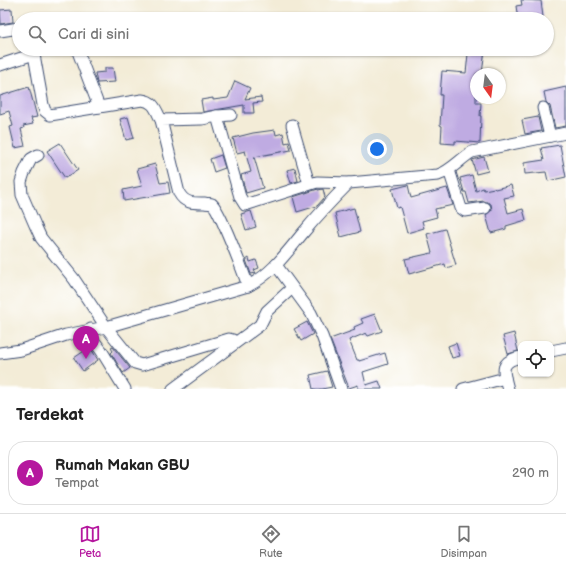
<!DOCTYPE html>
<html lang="id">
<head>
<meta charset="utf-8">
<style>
  :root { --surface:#fff; --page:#f2f2f2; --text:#222; --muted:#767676; --line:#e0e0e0; --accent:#b5179e }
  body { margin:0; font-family:"Balsamiq Sans",sans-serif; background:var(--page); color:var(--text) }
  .controls { position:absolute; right:12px; bottom:12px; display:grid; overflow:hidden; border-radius:8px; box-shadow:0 1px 3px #0004 }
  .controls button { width:36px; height:36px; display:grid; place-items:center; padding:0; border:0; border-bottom:1px solid var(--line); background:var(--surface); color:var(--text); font:20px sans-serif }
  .compass { position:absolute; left:470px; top:68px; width:36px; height:36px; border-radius:50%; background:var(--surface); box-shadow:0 1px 3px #0004; rotate:166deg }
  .you { position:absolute; left:377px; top:149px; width:14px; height:14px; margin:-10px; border:3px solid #fff; border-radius:50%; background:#1a73e8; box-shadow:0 0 0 6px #1a73e833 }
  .badge { display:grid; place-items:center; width:26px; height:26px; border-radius:50%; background:var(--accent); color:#fff; font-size:13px; font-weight:700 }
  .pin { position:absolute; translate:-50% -33px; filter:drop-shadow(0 1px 2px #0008) }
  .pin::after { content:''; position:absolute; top:21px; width:14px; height:12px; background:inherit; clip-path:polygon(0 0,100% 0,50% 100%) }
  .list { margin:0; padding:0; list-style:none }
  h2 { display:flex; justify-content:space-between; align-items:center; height:52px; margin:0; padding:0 16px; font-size:17px }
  h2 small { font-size:13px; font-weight:400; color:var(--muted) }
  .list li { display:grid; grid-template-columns:26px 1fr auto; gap:12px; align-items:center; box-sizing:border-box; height:64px; margin:0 8px 8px; padding:0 8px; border:1px solid var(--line); border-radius:16px }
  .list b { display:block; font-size:15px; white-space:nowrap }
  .list p { margin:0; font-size:13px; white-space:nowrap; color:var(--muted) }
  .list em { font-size:13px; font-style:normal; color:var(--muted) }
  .icon { flex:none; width:22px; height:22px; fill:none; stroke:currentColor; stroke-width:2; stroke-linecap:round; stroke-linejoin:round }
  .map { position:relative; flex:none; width:566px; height:389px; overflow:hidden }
  .search { position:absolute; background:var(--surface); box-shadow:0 1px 3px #0004; left:12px; right:12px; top:12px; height:44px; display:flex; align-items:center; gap:10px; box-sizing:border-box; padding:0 14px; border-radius:22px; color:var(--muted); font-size:15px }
  .sheet { height:124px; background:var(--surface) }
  nav { display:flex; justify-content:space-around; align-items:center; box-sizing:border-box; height:56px; border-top:1px solid var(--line); background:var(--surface); font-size:11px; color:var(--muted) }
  nav a { display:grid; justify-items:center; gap:2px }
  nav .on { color:var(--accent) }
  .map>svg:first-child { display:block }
</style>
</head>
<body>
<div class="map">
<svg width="566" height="389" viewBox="0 0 566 389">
  <rect width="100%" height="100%" fill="#fff"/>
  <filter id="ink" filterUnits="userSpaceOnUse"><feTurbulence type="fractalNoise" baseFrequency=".025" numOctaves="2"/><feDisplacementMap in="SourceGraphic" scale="8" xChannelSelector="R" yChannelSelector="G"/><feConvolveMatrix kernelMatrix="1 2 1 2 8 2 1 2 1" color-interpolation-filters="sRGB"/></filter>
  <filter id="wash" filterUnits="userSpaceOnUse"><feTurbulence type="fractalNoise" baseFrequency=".012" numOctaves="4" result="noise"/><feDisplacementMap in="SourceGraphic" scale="16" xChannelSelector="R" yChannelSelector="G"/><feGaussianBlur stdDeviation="0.9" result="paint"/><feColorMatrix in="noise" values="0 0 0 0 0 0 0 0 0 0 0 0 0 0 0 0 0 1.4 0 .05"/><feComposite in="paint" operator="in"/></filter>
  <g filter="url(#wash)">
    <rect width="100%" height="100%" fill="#f3ecd7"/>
    <g id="blocks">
      <!-- building -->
      <g fill="#bfabe2">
        <polygon points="521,0 541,1 543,17 539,17 540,19 518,19 516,6 522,5"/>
        <polygon points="12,9 13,22 1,24 0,10"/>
        <polygon points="470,49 485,49 482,74 476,74 476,103 481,103 480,116 481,116 480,143 455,141 455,144 441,143 442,126 440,125 442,95 440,95 442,71 466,73 468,54 471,54"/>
        <polygon points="105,68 113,68 115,82 97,83 95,73 105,72"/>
        <polygon points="235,81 250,88 245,99 261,97 262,102 253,103 254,113 244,113 244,105 203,112 201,100 213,98 213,100 228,98"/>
        <polygon points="29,87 37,117 31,118 33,124 23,126 24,128 21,129 25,146 15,148 10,127 13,126 9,111 0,114 0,96"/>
        <polygon points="566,87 566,126 555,128 550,106 546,102 544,92"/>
        <polygon points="128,117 134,138 126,140 120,119"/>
        <polygon points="538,117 541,131 525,134 522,120"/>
        <polygon points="275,130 276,135 283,133 285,143 289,142 291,150 254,157 263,188 246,193 241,175 251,172 245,151 237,153 233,138 253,133"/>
        <polygon points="60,143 78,170 65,178 47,151"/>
        <polygon points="560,145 566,177 548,181 546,172 525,174 524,163 544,160 541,148"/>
        <polygon points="221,155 225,168 214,172 210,159"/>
        <polygon points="484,157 488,171 476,174 472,160"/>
        <polygon points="155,164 160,183 168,182 170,193 124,201 123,190 142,186 137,169"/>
        <polygon points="295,168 298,181 291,183 287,170"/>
        <polygon points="472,175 476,191 483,188 484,190 494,188 495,189 511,185 514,196 504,198 508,213 523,209 526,220 506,226 506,229 491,233 486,215 492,210 491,204 484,201 469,203 466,192 464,192 460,178"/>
        <polygon points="408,185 411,198 447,188 453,205 435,209 437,217 422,221 424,228 407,233 400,207 397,208 392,189"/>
        <polygon points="318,189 318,190 323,189 325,197 317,206 297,212 293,197"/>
        <polygon points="354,208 360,232 341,237 335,213"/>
        <polygon points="251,211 256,227 246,230 241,214"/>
        <polygon points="445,229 456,265 446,268 445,264 409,274 405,259 432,253 427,234"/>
        <polygon points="249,258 250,262 256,260 259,268 254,270 256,273 251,274 246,260"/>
        <polygon points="375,314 382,331 368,336 366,333 349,340 357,360 359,360 359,361 385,353 388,364 363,372 366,385 379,381 382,389 358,389 358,385 349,388 330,339 355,330 354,327 363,323 361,319"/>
        <polygon points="307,322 313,334 301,341 294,329"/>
        <polygon points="514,333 518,351 508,354 503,336"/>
        <polygon points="456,343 460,356 452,358 448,346"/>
        <polygon points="90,347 98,360 83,371 74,358"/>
        <polygon points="113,347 130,368 123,373 111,353 113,351 111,348"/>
        <polygon points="327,371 332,387 322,389 313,389 310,375"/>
      </g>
    </g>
  </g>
  <g filter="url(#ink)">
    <use href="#blocks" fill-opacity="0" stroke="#3b4b70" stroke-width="1"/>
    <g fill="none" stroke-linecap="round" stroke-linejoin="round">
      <defs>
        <g id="minor">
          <polyline points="0,31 19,28"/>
          <path d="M33,49L43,105L45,111L50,115L142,100C154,101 156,110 161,120"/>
          <polyline points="77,49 99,107"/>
          <polyline points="0,65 34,54"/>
          <polyline points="543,108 550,136"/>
          <polyline points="217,116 231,115"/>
          <polyline points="292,125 309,184"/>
          <polyline points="38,155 31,159 24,173 21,182 22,195 35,225 41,238 74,279 106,327 135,363 142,365 229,339 233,340 234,344"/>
          <polyline points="449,170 461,208 465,211 485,208"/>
          <polyline points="276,265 311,313 322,336 341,389"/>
          <path d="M248,286C244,274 219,208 212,204C210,203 207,204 205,203C194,203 185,204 179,193L161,120L202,119L217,116L240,197L245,205L317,182L349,183"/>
          <polyline points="91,329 90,336 101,350 125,389"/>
          <polyline points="551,351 566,348"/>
          <path d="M0,353L21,350L66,335L106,327L248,286C272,274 287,252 303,233C318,215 333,199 349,183L438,175C451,171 460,159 472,152L566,133"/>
          <polyline points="173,389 260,325 267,311 292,288"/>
          <polyline points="463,389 505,378"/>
          <path d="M508,389C503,371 499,361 521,357"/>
        </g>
      </defs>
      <!-- minor casing -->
      <use href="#minor" stroke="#3b4b70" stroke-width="13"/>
      <!-- minor -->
      <use href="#minor" stroke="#fff" stroke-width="11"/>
    </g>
  </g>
</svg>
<div class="controls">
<button><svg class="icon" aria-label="locate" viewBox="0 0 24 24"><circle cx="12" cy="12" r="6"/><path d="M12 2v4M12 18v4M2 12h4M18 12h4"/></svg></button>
</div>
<svg class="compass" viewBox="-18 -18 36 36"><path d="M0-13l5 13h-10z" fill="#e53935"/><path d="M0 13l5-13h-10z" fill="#767676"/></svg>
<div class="you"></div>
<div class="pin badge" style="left:86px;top:359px">A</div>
<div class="search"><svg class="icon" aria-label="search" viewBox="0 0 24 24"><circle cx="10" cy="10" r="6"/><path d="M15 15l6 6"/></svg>Cari di sini</div>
</div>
<section class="sheet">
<h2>Terdekat<small></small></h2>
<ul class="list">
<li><span class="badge">A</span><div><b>Rumah Makan GBU</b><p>Tempat</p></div><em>290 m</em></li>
</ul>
</section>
<nav>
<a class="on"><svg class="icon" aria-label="map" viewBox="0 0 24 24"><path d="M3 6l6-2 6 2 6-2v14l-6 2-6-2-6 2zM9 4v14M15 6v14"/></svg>Peta</a>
<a><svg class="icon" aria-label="directions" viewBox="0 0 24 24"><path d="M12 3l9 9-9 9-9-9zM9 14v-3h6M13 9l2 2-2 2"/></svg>Rute</a>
<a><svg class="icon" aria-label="saved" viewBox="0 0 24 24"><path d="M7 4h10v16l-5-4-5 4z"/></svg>Disimpan</a>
</nav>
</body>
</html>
